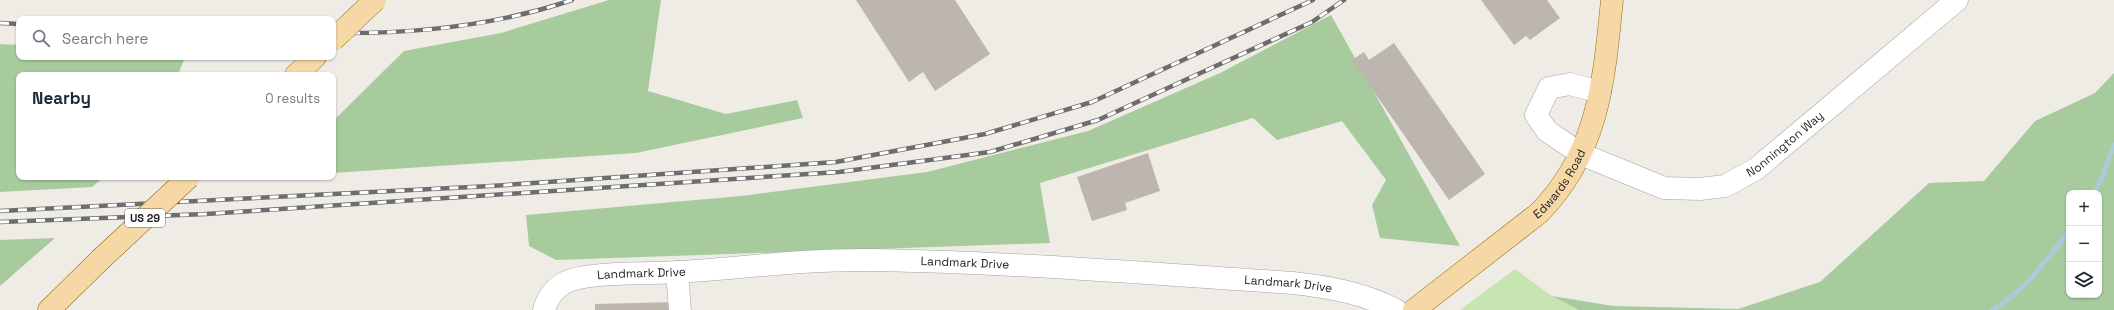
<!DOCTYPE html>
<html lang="en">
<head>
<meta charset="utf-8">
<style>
  :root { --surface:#fff; --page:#f2f2f3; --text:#1f2937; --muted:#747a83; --line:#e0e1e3 }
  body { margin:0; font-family:"Space Grotesk",sans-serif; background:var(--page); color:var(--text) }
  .controls { position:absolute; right:12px; bottom:12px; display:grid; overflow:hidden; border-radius:8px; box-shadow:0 1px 3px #0004 }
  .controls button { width:36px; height:36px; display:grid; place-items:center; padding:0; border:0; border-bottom:1px solid var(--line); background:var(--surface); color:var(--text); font:20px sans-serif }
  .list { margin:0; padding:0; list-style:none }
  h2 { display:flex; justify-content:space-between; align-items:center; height:52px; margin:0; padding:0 16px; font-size:17px }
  h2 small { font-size:13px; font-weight:400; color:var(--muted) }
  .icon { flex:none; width:22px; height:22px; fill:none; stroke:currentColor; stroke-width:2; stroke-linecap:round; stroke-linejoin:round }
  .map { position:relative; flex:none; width:2114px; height:310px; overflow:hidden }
  .search { position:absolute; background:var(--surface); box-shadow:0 1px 3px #0004; left:16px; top:16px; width:320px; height:44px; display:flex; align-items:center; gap:10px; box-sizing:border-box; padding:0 14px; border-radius:8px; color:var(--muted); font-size:15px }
  .panel { position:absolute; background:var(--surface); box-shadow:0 1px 3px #0004; left:16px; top:72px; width:320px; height:108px; border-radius:8px }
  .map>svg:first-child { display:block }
</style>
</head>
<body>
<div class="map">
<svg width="2114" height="310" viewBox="0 0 2114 310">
  <rect width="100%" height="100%" fill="#efece6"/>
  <!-- grass -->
  <polygon fill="#c6e5b0" points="1515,269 1552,296 1579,310 1460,310"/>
  <!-- forest -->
  <g fill="#a8cb9e" fill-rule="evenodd">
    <polygon points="609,0 661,0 648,91 726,114 797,100 803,118 636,153 333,173 333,121 404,51 501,33"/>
    <polygon points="1331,15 1460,246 1380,238 1372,205 1386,180 1342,121 1277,140 1253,118 1040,183 1050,243 556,260 529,246 526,215 741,196 927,172 1088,131 1220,73"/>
    <polygon points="0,44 19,45 19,57 185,57 178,75 19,75 19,177 104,177 92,187 0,192"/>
    <path d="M2114,73V310H1579L1552,296L1613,306L1738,309L1820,282L1929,183L1984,181L2035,121L2095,93ZM2069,193H2099V295H2069Z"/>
    <polygon points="55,238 0,286 0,240"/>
  </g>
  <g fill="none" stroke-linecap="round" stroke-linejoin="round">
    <!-- stream -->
    <g stroke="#aacbd9" stroke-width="5">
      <polyline points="2094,193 2101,180 2114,145"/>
      <path d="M1992,310C2024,292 2046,260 2069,232"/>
    </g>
  </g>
  <!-- building -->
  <g fill="#bcb6af">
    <polygon points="856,0 955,0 990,54 935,91 923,72 909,82"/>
    <polygon points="1481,0 1547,0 1560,18 1530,40 1526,36 1514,45"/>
    <polygon points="1394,43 1485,174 1449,200 1352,60 1364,52 1369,60"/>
    <polygon points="1148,153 1160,191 1125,203 1127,210 1092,221 1077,177"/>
    <polygon points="674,302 674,310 595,310 595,304"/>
  </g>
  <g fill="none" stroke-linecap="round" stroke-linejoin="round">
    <defs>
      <g id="minor">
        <path id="s1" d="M1600,92L1570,84L1549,88L1536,115L1547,131L1581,154L1664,188L1700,189L1725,186L1756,169L1957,0"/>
        <polyline points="677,272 680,310"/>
        <path id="s2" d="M544,310C547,299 554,289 564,283C586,271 652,274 679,272C743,268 807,259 871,260C1012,262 1153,274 1293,283C1329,287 1364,293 1396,310"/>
      </g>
      <g id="major">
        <polyline points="296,75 315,57"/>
        <polyline points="49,310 101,259"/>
        <path id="s3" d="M1414,310L1539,213C1599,152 1604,80 1612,0"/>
      </g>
    </defs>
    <!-- minor casing -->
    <use href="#minor" stroke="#a3a3a3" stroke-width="23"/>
    <!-- major casing -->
    <use href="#major" stroke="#8e6c0b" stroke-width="23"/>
    <!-- minor -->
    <use href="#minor" stroke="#fff" stroke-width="22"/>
    <!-- major -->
    <use href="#major" stroke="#f5d8a5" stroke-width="22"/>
    <defs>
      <g id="rail">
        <polyline points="0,23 19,24"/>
        <path d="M333,33C415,34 495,26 572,0"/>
        <polyline points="0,211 491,186 836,162 985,134 1092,102 1313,0"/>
        <polyline points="0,222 206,214 839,172 990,152 1098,120 1312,22 1344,0"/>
      </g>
    </defs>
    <!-- rail casing -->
    <use href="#rail" stroke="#6d6d6d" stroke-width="4.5"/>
    <!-- rail -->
    <use href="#rail" stroke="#fff" stroke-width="3" stroke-dasharray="9" stroke-linecap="butt"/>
    <defs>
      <g id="major-bridge">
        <polyline points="333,40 375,0"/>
        <polyline points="101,259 189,177"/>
      </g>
    </defs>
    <!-- major-bridge casing -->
    <use href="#major-bridge" stroke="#8e6c0b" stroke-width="23" stroke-linecap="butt"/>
    <!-- major-bridge -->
    <use href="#major-bridge" stroke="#f5d8a5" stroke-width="22"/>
  </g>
  <g text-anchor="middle" stroke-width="3.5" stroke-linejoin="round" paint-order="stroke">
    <!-- shield labels -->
    <rect fill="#fff" stroke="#626262" stroke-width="1" x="125" y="209" width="40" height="18" rx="3"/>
    <g font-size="11" font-weight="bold" fill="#1f1f1f">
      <text x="145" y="222">US 29</text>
    </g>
    <!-- street labels -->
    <g font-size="12" fill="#1f1f1f" stroke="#fff">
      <text dy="4" stroke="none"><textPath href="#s1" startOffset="367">Nonnington Way</textPath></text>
      <text dy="4" stroke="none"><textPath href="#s3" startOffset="194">Edwards Road</textPath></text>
      <text dy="4" stroke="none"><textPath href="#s2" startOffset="437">Landmark Drive</textPath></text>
      <text dy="4" stroke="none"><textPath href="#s2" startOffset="113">Landmark Drive</textPath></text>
      <text dy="4" stroke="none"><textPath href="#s2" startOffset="761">Landmark Drive</textPath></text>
    </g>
  </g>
</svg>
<div class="controls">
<button>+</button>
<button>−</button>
<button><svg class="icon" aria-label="layers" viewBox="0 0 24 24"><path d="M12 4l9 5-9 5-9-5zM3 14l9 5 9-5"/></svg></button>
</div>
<div class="search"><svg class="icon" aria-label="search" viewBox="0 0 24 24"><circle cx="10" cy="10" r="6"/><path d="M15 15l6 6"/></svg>Search here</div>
<section class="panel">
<h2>Nearby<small>0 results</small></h2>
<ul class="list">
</ul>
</section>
</div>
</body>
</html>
